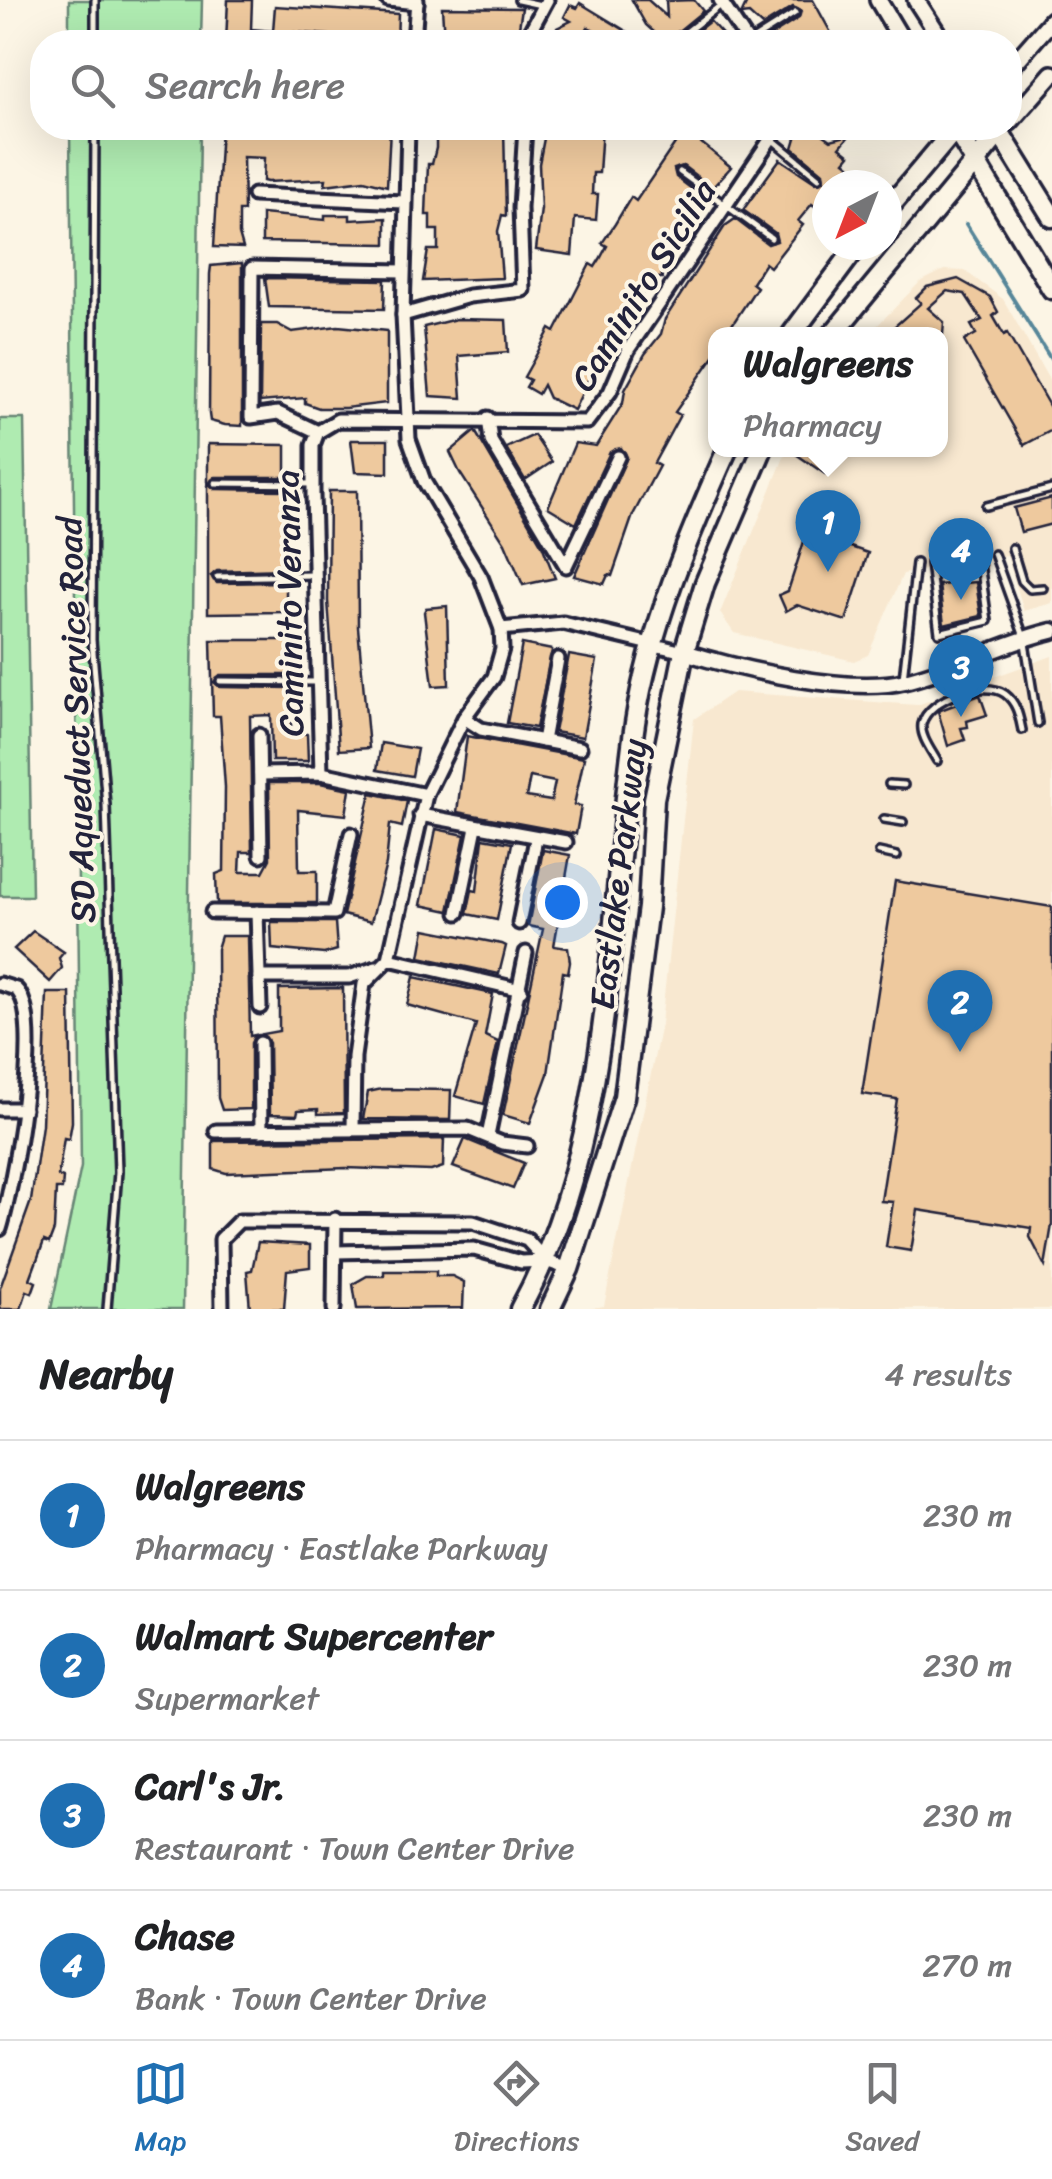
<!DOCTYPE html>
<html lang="en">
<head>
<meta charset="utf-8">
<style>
  :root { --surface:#fff; --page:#f2f2f2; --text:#202124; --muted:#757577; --line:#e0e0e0; --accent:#1f6fb2 }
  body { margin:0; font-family:Sriracha,sans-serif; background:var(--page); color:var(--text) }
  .compass { position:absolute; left:812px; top:170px; width:90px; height:90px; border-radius:50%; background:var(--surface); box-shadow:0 10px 40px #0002; rotate:222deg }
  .you { position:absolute; left:562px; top:902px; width:35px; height:35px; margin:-25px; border:8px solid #fff; border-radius:50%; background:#1a73e8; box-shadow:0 0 0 15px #1a73e833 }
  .badge { display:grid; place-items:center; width:65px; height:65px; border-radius:50%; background:var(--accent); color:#fff; font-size:32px; font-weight:700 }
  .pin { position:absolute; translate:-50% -82px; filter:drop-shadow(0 2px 5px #0008) }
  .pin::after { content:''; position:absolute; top:52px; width:35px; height:30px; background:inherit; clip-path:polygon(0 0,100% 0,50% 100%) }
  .popup { position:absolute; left:708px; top:327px; width:240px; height:130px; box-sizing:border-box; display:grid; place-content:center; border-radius:20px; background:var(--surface); filter:drop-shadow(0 2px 8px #0005); font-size:32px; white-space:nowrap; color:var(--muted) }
  .popup b { font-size:38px; color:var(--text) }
  .popup::after { content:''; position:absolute; left:50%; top:100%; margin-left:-20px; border:20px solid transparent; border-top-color:var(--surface) }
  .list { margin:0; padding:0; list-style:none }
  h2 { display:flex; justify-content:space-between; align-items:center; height:130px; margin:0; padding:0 40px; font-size:42px }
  h2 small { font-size:32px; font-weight:400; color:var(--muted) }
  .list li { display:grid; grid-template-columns:65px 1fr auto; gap:30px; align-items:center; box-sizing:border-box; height:150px; padding:0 40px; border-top:2px solid var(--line) }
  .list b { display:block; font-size:38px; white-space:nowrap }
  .list p { margin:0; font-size:32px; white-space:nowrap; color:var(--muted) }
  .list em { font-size:32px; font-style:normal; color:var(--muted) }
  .icon { flex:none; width:55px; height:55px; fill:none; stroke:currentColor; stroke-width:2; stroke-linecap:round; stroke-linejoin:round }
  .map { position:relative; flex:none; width:1052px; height:1309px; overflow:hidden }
  .search { position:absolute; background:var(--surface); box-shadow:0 10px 40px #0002; left:30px; right:30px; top:30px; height:110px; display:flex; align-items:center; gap:25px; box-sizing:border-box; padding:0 35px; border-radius:40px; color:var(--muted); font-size:38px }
  .sheet { height:730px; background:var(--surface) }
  nav { display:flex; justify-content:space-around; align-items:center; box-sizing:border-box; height:140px; border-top:2px solid var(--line); background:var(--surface); font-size:28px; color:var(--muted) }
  nav a { display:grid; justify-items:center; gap:5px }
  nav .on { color:var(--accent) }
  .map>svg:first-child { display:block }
</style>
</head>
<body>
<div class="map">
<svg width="1052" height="1309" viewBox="0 0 1052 1309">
  <rect width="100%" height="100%" fill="#fcf5e5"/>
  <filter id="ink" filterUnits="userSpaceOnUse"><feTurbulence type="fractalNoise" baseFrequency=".01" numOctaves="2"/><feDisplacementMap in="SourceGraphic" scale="20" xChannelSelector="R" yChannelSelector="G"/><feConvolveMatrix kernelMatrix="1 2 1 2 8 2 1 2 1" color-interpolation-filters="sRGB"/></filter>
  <g filter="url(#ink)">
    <!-- built -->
    <g fill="#f8e8d0">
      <polygon points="944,270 965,271 1003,299 1052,385 1052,603 1024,611 1007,555 903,574 868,655 854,661 734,633 720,613 787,450 940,450 940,334 869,334 920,282"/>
      <polygon points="1052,656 1052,1309 584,1309 604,1306 661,1024 694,719 734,692 917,705"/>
    </g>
    <!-- green -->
    <g fill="#afebb1" stroke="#688676" stroke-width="2.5">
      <polygon points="69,0 202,0 201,42 69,42"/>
      <polygon points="70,128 200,128 183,1309 51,1309 81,1167"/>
      <polygon points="0,419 24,419 32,896 0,896"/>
    </g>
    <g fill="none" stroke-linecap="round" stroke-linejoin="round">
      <!-- stream -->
      <polyline stroke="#578699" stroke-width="4" points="966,224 1052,361"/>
    </g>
    <!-- building -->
    <g fill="#eec99e" stroke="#22223b" stroke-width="2.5" fill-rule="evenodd">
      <polygon points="228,0 252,0 251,29 273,31 275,6 398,14 397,41 294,32 287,34 287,42 226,42"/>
      <polygon points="632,0 648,0 667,17 666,1 694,0 703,11 665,42 646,25"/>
      <polygon points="748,0 813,0 836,42 773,42 769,37 799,18 801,11 793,7 762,26 749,14 741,15"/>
      <polygon points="580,3 626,31 622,42 608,42 611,38 588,27 579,42 570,39 552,42 557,28 571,21 564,17 570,5 577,8"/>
      <polygon points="442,7 522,8 517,40 444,39"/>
      <polygon points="710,21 729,42 683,42"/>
      <polygon points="221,128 265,133 266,128 390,128 387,186 364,180 325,185 326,179 267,182 263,181 264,158 243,157 244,211 239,211 239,234 243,248 214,247"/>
      <polygon points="436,128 504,128 506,216 502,215 498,231 502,278 423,281 428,250 438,250 438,230 430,230 430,215 426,215 428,164 432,164 436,148"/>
      <polygon points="546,128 602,128 599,173 593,173 592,194 598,194 596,220 575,218 572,255 536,250 541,209 539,164"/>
      <polygon points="799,128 814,128 831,140 850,135 840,147 850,155 845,161 850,165 834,185 827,185 827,196 817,208 812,204 798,221 803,225 770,267 765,263 752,283 757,287 728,331 723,328 716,334 716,353 675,412 680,415 654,463 659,466 633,515 612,576 608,575 604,584 574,576 627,457 621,448 610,452 576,524 548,507 575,443 596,446 623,403 625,390 645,354 661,334 665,319 725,226 735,219 768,244 777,241 775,233 743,210 780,159 816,183 824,181 823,173 793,148"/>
      <polygon points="689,133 731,167 712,188 683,166 674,169 676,177 705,199 700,212 661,264 662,278 654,278 634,306 604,365 591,374 574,410 549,398 543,385 538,394 526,387 530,380 524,377 534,359 550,329 555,332 590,264 595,267 600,259 607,246 602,243 615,224 631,197 636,201 680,136 684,140"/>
      <polygon points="262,214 325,220 325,215 350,215 350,220 386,218 386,244 262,242"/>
      <polygon points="242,263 242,426 225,425 210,421 209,414 210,274 211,266"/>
      <polygon points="265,278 385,280 384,309 269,307"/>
      <polygon points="958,279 990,297 998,312 993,316 1004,335 1007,333 1052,411 1052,430 1024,445 964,341 976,334 971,325 982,320 965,294 947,291 928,308 944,322 943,334 886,334 921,303 916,298 927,287"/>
      <polygon points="456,319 506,320 508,352 459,356 462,398 430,396 424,327"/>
      <polygon points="261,324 277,324 292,332 338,326 387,331 387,403 345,408 319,408 305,403 305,398 260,402"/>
      <polygon points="475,431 542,545 555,578 523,585 505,543 460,473 450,452"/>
      <polygon points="534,435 552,462 525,480 506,448"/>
      <polygon points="351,440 388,440 388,473 355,472"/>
      <polygon points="208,444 286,445 286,477 215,477 209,484 215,489 286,490 286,569 217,571 211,576 217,583 286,582 286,612 208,613"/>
      <polygon points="790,450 838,450 825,474"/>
      <polygon points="329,491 357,491 358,627 369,748 339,750 328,601"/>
      <polygon points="1052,498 1052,524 1021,532 1014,508"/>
      <polygon points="807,532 868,553 846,621 797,605 786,611 779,595 788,591"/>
      <polygon points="976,582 981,616 944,625 939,585"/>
      <polygon points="447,606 449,685 433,686 424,612 426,608"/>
      <polygon points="211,640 289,640 289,675 220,675 214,682 220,687 291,688 291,732 307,734 308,761 272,761 271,715 250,716 252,852 241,852 240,872 263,872 270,859 269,783 320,783 350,789 346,815 298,810 299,871 317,871 317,903 217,903 216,874 224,871 225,787 220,716 213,716"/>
      <polygon points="522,644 552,650 536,728 507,723"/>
      <polygon points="569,655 597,660 583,737 554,732"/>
      <polygon points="980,695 987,715 967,721 968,727 961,728 965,740 948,746 938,711"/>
      <path d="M467,736L584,758L574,805L581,806L576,834L457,812ZM530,777L555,782L551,801L526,797Z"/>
      <polygon points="381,743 417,749 412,776 377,770"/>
      <polygon points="371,793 407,801 402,827 390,824 386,864 371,922 343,915"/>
      <polygon points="436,829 465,835 449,911 421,905"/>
      <polygon points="483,838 512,843 497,920 467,914 472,890 477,891"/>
      <polygon points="543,850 570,855 554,946 568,948 570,962 568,973 563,972 548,1074 530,1123 503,1115 543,929 528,926"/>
      <polygon points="895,881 1052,907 1052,1225 1045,1266 1030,1237 1031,1228 918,1210 911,1251 886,1247 893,1202 881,1201 897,1099 862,1094"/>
      <polygon points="271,922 335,922 337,950 324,954 272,949"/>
      <polygon points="425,929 502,944 506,946 499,974 420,957"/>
      <polygon points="33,931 64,952 59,958 62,968 50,982 14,949"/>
      <polygon points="221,936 248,936 250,1036 255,1035 251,1043 251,1109 222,1110 218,1098 217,949"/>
      <polygon points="414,977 493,994 485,1036 498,1042 484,1104 455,1096 476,1024 407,1005"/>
      <polygon points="343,988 344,1113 318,1114 318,1109 298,1110 297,1115 270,1114 269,1043 262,1034 279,1031 279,989"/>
      <polygon points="47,993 70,993 72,1122 69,1139 64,1138 58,1176 63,1178 62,1189 56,1189 54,1230 49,1243 44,1241 30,1279 36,1282 32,1293 27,1291 21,1309 0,1309 0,1288 31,1201 42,1125"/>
      <polygon points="382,1089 451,1090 450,1120 363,1119 368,1092"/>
      <polygon points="444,1139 443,1167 431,1171 346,1168 226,1173 213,1169 213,1141"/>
      <polygon points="465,1139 524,1163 513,1189 453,1167"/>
      <polygon points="258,1242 310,1245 310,1267 287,1270 284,1309 250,1309 247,1271 252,1270"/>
      <polygon points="384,1271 436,1271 436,1276 452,1276 464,1282 463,1308 357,1309 353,1284 367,1276 384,1276"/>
    </g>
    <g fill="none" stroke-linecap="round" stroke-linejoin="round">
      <defs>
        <g id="service">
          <polyline points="518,0 541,5"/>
          <polyline points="676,40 721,5"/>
          <polyline points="751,41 795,13"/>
          <polyline points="95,42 95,0"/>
          <polyline points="95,128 92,640 106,805 118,1172 107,1309"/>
          <polyline points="773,140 819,178"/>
          <polyline points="680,172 771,238"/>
          <polyline points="215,483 312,484"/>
          <polyline points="986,506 1052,489"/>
          <polyline points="1012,548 1022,581 1030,589 1043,588"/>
          <polyline points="994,554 1024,637 1038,723"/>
          <polyline points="930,563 939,633 988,621 979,556"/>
          <polyline points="217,577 314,575"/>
          <polyline points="903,679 916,563"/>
          <polyline points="220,681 316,682"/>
          <path d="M937,761C931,750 920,736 922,724C928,698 985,679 1005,694C1017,703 1019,716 1022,730"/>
          <polyline points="889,784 904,785"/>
          <polyline points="884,819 903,822"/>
          <polyline points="879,852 897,856"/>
        </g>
        <g id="minor">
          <polyline points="388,0 417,3"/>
          <polyline points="720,0 748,42"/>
          <polyline points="414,42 417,0"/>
          <polyline points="531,42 532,28 547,0"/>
          <polyline points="254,195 404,202"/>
          <polyline points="403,315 469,296 523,290 520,208 525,128"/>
          <polyline points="488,418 491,441 566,566 618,457"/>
          <polyline points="318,432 338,420 587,422 610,392 628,350 778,128"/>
          <polyline points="318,432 278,413 251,417 252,268 403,271"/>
          <polyline points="318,432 313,445 313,495 321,773"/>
          <polyline points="501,629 563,623 684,652"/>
          <polyline points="464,718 481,729 580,748"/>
          <polyline points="259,735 261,855"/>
          <polyline points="543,741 558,659"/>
          <polyline points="260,774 321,773 426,795"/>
          <polyline points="420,815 566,842"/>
          <polyline points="212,912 334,913 351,834"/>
          <polyline points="257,912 260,1007"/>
          <polyline points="458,913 476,827"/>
          <polyline points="519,923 536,839"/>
          <polyline points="389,959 521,990"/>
          <polyline points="259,977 349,977 376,968"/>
          <path d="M0,984L16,989C46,1017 12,1189 0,1229"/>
          <polyline points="260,1043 261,1131"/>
          <polyline points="0,1109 24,1109"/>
          <polyline points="353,1129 354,1057 364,984 389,959 426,795 464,718 494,677 502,649 501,629 481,577 424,481 409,439 403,315 408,128"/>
          <polyline points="216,1131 468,1129 502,1143 527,1146"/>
          <polyline points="488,1136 526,953"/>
          <polyline points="335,1252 474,1249 521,1262 546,1261 569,1269"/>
          <polyline points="222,1309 221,1239 239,1221 473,1222 527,1240 546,1261"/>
          <polyline points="334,1309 335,1219"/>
        </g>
        <path id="tertiary" d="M684,652C739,669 849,695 905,681C955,669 1001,643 1052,631"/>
        <g id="secondary">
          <polyline points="878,0 903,42"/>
          <polyline points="916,0 943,42"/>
          <polyline points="1010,68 1052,20"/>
          <polyline points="1010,122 1052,74"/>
        </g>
        <g id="primary">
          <polyline points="955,128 1052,289"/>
          <polyline points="997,128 1052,217"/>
          <polyline points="887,210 956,128"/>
          <polyline points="792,334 858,245"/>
          <polyline points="833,334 1000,132"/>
          <path d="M520,1309C616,1135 607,915 635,723C649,629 689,535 727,450"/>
          <polyline points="550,1309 569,1269 624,1097 648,907 654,799 684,652 705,583 762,450"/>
        </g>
      </defs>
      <!-- service casing -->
      <use href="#service" stroke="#22223b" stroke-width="12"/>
      <!-- minor casing -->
      <use href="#minor" stroke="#22223b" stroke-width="19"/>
      <!-- tertiary casing -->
      <use href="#tertiary" stroke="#22223b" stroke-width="21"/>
      <!-- secondary casing -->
      <use href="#secondary" stroke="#22223b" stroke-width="22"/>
      <!-- primary casing -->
      <use href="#primary" stroke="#22223b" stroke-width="25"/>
      <!-- service -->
      <use href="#service" stroke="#fcf5e5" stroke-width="5"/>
      <!-- minor -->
      <use href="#minor" stroke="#fcf5e5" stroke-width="11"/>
      <!-- tertiary -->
      <use href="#tertiary" stroke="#fcf5e5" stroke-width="14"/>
      <!-- secondary -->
      <use href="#secondary" stroke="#fcf5e5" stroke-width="15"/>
      <!-- primary -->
      <use href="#primary" stroke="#fcf5e5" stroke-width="18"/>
    </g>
  </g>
  <g text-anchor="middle" stroke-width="8" stroke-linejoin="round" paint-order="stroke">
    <!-- street labels -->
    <g font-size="35" fill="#22223b" stroke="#fcf5e5">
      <text transform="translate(643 285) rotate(-58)" y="12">Caminito Sicilia</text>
      <text transform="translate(289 603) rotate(-91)" y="12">Caminito Veranza</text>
      <text transform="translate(76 720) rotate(-92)" y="12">SD Aqueduct Service Road</text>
      <text transform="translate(618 874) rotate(-83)" y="12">Eastlake Parkway</text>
    </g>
  </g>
</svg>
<svg class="compass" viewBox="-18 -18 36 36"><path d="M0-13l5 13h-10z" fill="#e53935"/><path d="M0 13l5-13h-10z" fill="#757577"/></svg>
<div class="you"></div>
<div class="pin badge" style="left:828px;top:572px">1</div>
<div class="popup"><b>Walgreens</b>Pharmacy</div>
<div class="pin badge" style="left:960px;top:1052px">2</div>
<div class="pin badge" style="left:961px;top:717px">3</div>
<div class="pin badge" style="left:961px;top:600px">4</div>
<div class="search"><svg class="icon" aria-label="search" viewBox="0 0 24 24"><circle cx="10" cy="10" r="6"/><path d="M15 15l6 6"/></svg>Search here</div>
</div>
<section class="sheet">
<h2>Nearby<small>4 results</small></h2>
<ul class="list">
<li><span class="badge">1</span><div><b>Walgreens</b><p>Pharmacy · Eastlake Parkway</p></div><em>230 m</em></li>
<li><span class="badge">2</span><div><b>Walmart Supercenter</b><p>Supermarket</p></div><em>230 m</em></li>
<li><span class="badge">3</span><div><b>Carl's Jr.</b><p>Restaurant · Town Center Drive</p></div><em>230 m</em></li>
<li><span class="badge">4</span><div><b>Chase</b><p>Bank · Town Center Drive</p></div><em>270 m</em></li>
</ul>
</section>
<nav>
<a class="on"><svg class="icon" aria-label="map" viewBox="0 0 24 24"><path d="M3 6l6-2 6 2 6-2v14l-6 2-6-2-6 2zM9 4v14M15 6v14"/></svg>Map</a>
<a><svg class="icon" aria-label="directions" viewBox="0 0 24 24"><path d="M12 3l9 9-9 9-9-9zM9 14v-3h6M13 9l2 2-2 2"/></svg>Directions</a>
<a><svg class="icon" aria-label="saved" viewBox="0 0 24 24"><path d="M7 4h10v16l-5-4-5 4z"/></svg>Saved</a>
</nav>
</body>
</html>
